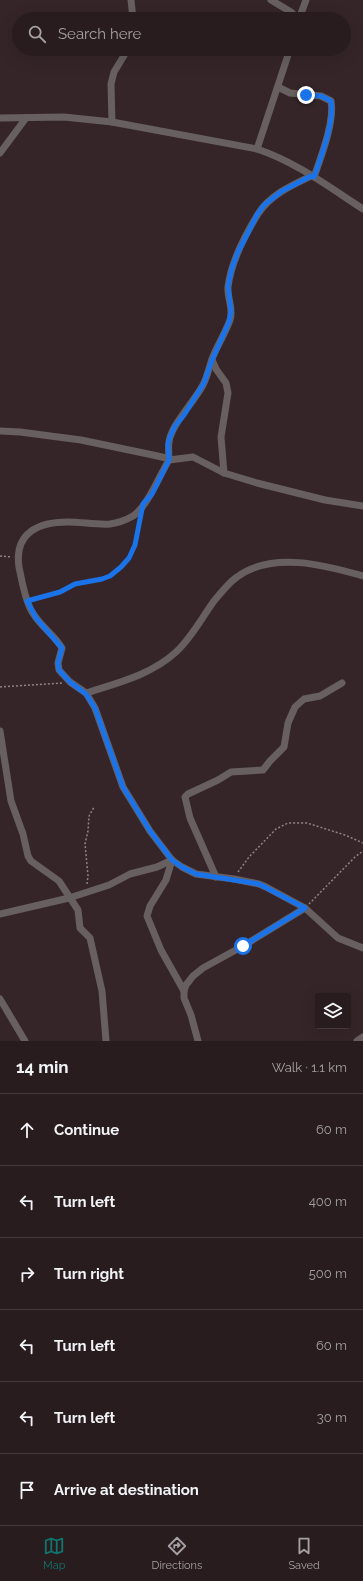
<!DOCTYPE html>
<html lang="en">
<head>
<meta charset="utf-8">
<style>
  :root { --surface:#281c1e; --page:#302527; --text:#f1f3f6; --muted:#a5a1a4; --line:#443a3c; --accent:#0f766e }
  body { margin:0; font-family:Raleway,sans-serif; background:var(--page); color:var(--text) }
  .controls { position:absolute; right:12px; bottom:12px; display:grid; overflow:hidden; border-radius:4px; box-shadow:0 4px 16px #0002 }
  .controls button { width:36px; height:36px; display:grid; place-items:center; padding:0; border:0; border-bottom:1px solid var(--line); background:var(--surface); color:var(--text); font:20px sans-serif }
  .stop { position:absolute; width:12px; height:12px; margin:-9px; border:3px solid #1a73e8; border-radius:50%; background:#fff }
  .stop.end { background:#1a73e8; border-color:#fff; box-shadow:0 1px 4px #0008 }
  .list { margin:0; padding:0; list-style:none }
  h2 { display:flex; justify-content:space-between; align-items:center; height:52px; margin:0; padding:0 16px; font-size:17px }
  h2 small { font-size:13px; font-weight:400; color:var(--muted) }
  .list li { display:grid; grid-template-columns:26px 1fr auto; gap:12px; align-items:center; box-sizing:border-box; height:72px; padding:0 16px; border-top:1px solid var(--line) }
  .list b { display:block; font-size:15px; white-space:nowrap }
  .list em { font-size:13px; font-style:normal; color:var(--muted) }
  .icon { flex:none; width:22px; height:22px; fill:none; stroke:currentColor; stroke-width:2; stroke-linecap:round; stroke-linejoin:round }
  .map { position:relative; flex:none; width:363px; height:1041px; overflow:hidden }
  .search { position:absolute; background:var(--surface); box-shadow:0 4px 16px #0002; left:12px; right:12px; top:12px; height:44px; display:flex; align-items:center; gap:10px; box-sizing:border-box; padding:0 14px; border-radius:22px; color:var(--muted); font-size:15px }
  .sheet { height:484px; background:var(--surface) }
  nav { display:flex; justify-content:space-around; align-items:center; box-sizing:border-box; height:56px; border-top:1px solid var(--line); background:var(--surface); font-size:11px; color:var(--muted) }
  nav a { display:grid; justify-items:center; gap:2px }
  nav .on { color:var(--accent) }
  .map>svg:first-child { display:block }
</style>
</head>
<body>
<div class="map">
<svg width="363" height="1041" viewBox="0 0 363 1041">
  <rect width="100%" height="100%" fill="#352528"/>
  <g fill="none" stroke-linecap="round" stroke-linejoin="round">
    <!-- path -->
    <g stroke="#908285" stroke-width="1.5" stroke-dasharray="2 2" stroke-linecap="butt">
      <polyline points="0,556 12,557"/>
      <path d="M34,599C43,597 53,595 61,591C66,589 70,585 75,584C83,581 93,582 102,579C130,571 135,544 140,520"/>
      <polyline points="0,687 62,683"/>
      <polyline points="238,872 249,857 276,829 288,823 307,823 345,835 363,843"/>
      <polyline points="87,884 88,876 85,844 88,831 89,816 94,807"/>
      <polyline points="309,904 355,857 363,851"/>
    </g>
    <!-- street -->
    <g stroke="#675f60" stroke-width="7">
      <polyline points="131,0 133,19"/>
      <polyline points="271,0 291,12 298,19"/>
      <polyline points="299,19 306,0"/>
      <path d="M278,87L290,93L321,96L331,101C335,121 321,157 314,177"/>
      <path d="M0,118L64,117L112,122L257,149C296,162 329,187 363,209"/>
      <polyline points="112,122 111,84 114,72 128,49"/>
      <polyline points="257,149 290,49"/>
      <polyline points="0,153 26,118"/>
      <path d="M311,176C292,185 270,195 258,214C245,235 231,263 228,287C227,298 234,309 230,320C225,334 217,346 212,359C209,368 207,377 203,385C194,402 171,425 169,442C168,448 169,455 169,460L193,457L224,473L257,483L325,500L363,506"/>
      <polyline points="212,360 216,369 226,383 228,393 221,437 224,473"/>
      <path d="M0,431L20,432L81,440L153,455L166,458L169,460C159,476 148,506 133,516C126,520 118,523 110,524C96,525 82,522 68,522C38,522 14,533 19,567C22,581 24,595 30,608C37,624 53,633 62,648L58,663L59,670L70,682L86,693L95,708L123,787L150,831L172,860L182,867L196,874L234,879L259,884L266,887L305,908L338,938L363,948"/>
      <path d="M86,693C117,683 151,675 176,652C192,637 201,619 214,601C221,593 228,583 237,577C272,551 325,565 363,576"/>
      <polyline points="0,731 11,801 23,834 28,856 31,861 59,881 78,910 80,928 90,938 102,991 106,1041"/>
      <polyline points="172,860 166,880 150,906 147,916 161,950 184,991"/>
      <polyline points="216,877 190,818 185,797 188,794 218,780 231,772 263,770 270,761 284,747 288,723 295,707 304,699 320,696 342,683"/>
      <polyline points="0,914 69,898 109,885 130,874 157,867 172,860"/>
      <polyline points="0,999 25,1041"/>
      <polyline points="198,1041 191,1015 184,998 184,991 186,985 193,976 203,968 243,946 305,908"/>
      <polyline points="357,1041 363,1037"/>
    </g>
  </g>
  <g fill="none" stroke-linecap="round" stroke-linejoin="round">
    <!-- route -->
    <path stroke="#1a73e8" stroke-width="5" d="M243,946L305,908L259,884L196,874L182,867L172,860L150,831L123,787L95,708L86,694L70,682L59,670L58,663L62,648L36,618L27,601L60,592L75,584L102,579L110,576L121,567L129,558L135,545L143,504L152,494L169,460L168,444L170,437L175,426L184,415L204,383L212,360L229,322L231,311L228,286L232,268L238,252L257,215L264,205L282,191L311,176L314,177C321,157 335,121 331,101L321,96L306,95"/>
  </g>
</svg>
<div class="controls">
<button><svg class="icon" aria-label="layers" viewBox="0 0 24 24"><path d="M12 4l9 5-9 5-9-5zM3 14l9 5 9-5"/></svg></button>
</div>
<div class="stop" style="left:243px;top:946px"></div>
<div class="stop end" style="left:306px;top:95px"></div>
<div class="search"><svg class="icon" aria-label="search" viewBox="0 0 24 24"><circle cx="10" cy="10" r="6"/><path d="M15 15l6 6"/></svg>Search here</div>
</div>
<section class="sheet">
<h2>14 min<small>Walk · 1.1 km</small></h2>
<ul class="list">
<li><svg class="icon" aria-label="ahead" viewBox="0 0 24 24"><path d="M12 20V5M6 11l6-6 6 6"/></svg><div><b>Continue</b></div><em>60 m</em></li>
<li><svg class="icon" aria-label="left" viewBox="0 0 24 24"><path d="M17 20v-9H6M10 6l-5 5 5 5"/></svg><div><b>Turn left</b></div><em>400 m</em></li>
<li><svg class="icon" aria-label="right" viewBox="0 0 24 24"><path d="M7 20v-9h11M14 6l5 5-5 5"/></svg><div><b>Turn right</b></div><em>500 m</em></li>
<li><svg class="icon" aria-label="left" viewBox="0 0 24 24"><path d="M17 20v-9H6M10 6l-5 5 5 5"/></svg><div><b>Turn left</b></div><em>60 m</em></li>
<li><svg class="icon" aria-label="left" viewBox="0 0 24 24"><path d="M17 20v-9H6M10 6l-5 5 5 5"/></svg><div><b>Turn left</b></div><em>30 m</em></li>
<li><svg class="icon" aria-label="arrive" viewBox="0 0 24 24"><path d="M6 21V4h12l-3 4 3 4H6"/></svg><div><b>Arrive at destination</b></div></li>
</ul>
</section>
<nav>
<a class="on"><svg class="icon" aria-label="map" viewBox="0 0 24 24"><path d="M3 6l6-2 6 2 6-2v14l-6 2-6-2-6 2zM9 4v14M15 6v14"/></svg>Map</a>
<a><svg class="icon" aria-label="directions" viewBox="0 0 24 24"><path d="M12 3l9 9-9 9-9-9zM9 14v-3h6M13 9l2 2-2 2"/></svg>Directions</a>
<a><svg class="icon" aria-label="saved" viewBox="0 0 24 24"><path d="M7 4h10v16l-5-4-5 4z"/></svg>Saved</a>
</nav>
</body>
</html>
